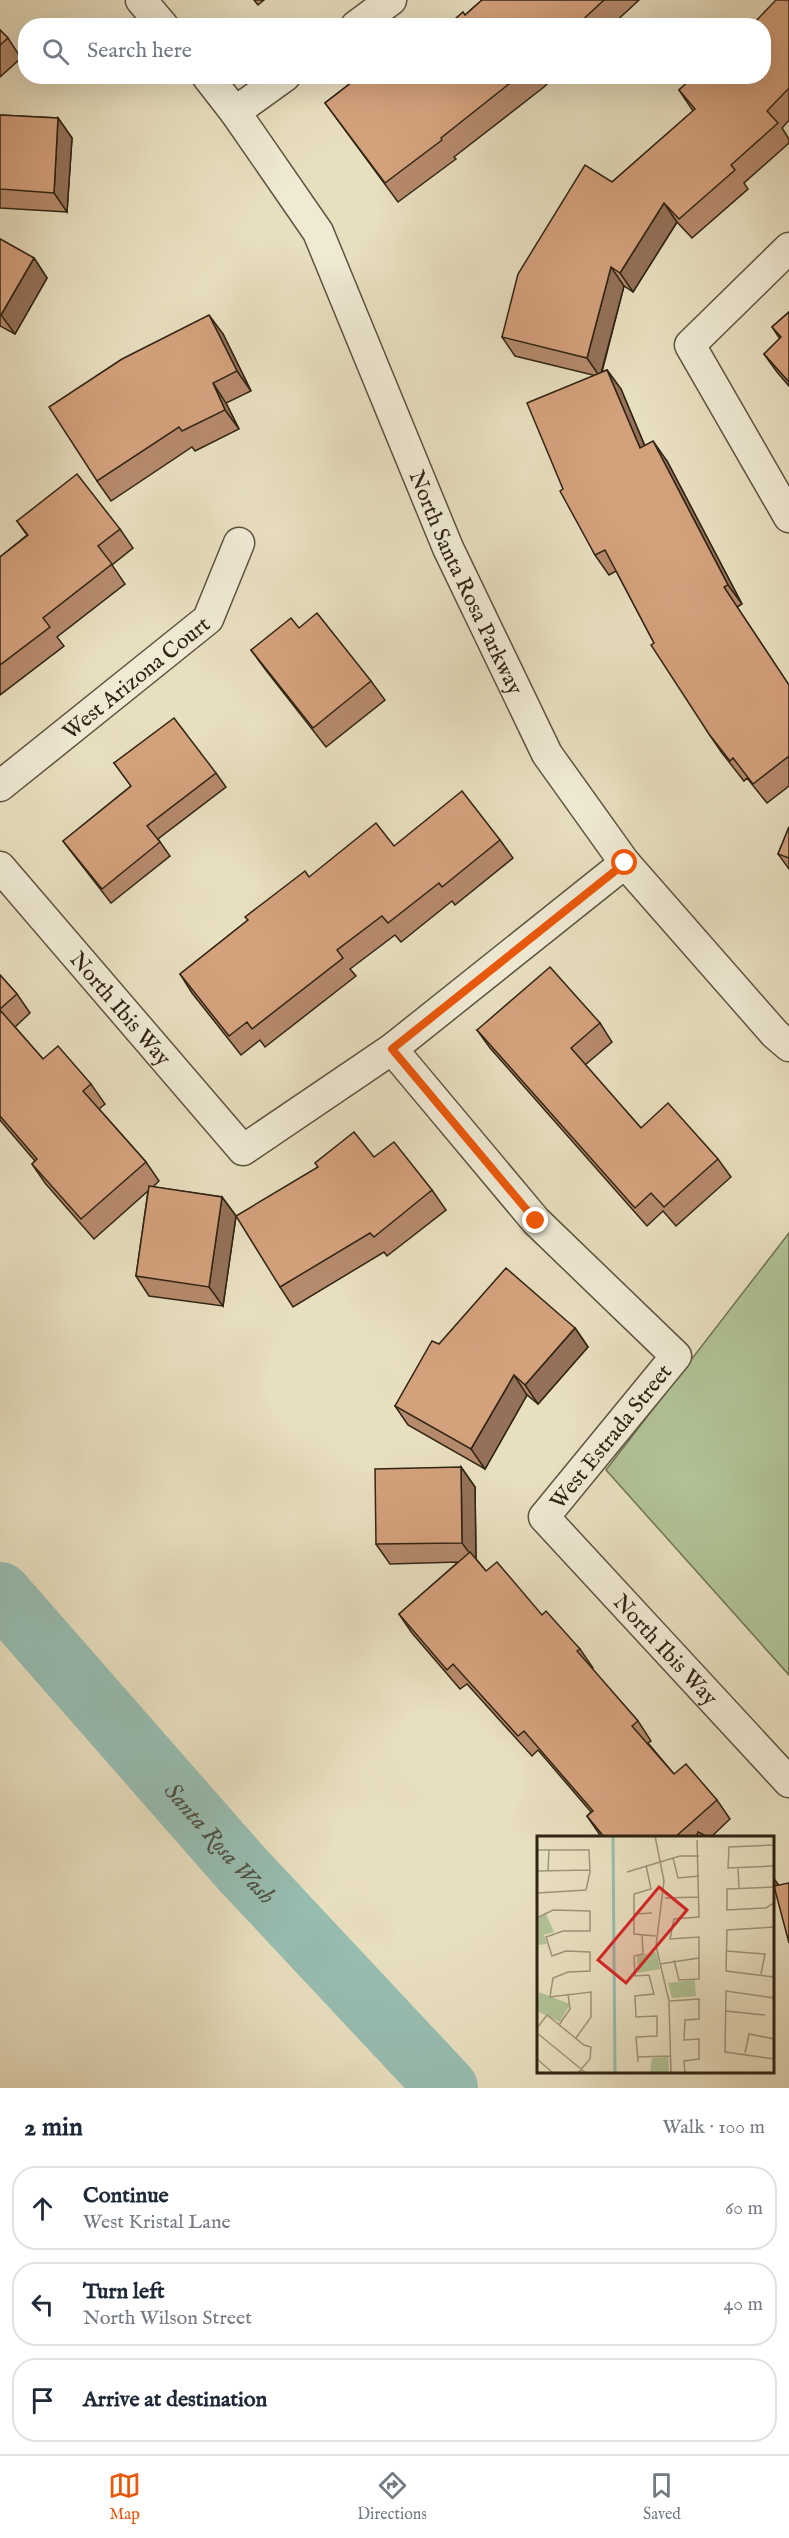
<!DOCTYPE html>
<html lang="en">
<head>
<meta charset="utf-8">
<style>
  :root { --surface:#fff; --page:#f2f2f3; --text:#1f2937; --muted:#747a83; --line:#e0e1e3; --accent:#ea580c }
  body { margin:0; font-family:"IM FELL English",serif; background:var(--page); color:var(--text) }
  .stop { position:absolute; width:18px; height:18px; margin:-14px; border:4px solid #ea580c; border-radius:50%; background:#fff }
  .stop.end { background:#ea580c; border-color:#fff; box-shadow:0 2px 6px #0008 }
  .list { margin:0; padding:0; list-style:none }
  h2 { display:flex; justify-content:space-between; align-items:center; height:78px; margin:0; padding:0 24px; font-size:26px }
  h2 small { font-size:20px; font-weight:400; color:var(--muted) }
  .list li { display:grid; grid-template-columns:39px 1fr auto; gap:18px; align-items:center; box-sizing:border-box; height:84px; margin:0 12px 12px; padding:0 12px; border:2px solid var(--line); border-radius:24px }
  .list b { display:block; font-size:22px; white-space:nowrap }
  .list p { margin:0; font-size:20px; white-space:nowrap; color:var(--muted) }
  .list em { font-size:20px; font-style:normal; color:var(--muted) }
  .icon { flex:none; width:33px; height:33px; fill:none; stroke:currentColor; stroke-width:2; stroke-linecap:round; stroke-linejoin:round }
  .map { position:relative; flex:none; width:789px; height:2088px; overflow:hidden }
  .search { position:absolute; background:var(--surface); box-shadow:0 6px 24px #0002; left:18px; right:18px; top:18px; height:66px; display:flex; align-items:center; gap:15px; box-sizing:border-box; padding:0 21px; border-radius:24px; color:var(--muted); font-size:22px }
  .sheet { height:366px; background:var(--surface) }
  nav { display:flex; justify-content:space-around; align-items:center; box-sizing:border-box; height:84px; border-top:2px solid var(--line); background:var(--surface); font-size:16px; color:var(--muted) }
  nav a { display:grid; justify-items:center; gap:3px }
  nav .on { color:var(--accent) }
  .map>svg:first-child { display:block }
</style>
</head>
<body>
<div class="map">
<svg width="789" height="2088" viewBox="0 0 789 2088">
  <rect width="100%" height="100%" fill="#e8dfbf"/>
  <filter id="stains"><feTurbulence type="fractalNoise" baseFrequency=".00333" numOctaves="4"/><feColorMatrix values="0 0 0 0 .2 0 0 0 0 .09 0 0 0 0 .02 0 0 0 .5 -.17"/></filter>
  <radialGradient id="worn" r=".72"><stop offset=".6" stop-color="#630" stop-opacity="0"/><stop offset="1" stop-color="#630" stop-opacity=".3"/></radialGradient>
  <!-- green -->
  <polygon fill="#b1c396" stroke="#707455" stroke-width="1.5" points="789,1233 789,1675 606,1470"/>
  <g fill="none" stroke-linecap="round" stroke-linejoin="round">
    <!-- river -->
    <path stroke="#97bdb1" stroke-width="62" id="s1" d="M0,1593L241,1868L447,2088"/>
    <defs>
      <g id="street">
        <polyline points="141,0 163,26"/>
        <polyline points="356,26 391,0"/>
        <path id="s2" d="M207,76L235,112L318,232L448,548L547,754L625,863L775,1034L789,1046"/>
        <polyline points="235,112 285,76"/>
        <polyline points="789,248 690,345 789,517"/>
        <path id="s3" d="M0,786L208,619L239,543"/>
        <path id="s4" d="M0,867L243,1150L392,1049L625,863"/>
        <path id="s5" d="M392,1049L536,1221L676,1356L544,1517L789,1782"/>
      </g>
    </defs>
    <!-- street casing -->
    <use href="#street" stroke="#5e533f" stroke-width="33"/>
    <!-- street -->
    <use href="#street" stroke="#f0ead5" stroke-width="30"/>
  </g>
  <!-- wall -->
  <g fill="#b68a6c" stroke="#302414" stroke-width="1.5">
    <polygon points="254,0 264,0 258,5"/>
    <polygon points="482,0 639,0 611,26 447,26 465,15"/>
    <polygon points="789,0 789,120 782,128 789,139 789,143 744,183 748,189 692,238 677,222 633,292 624,286 602,372 607,370 621,389 645,446 667,461 742,604 737,607 789,685 789,786 767,803 747,778 744,781 722,753 709,734 654,643 616,571 609,575 595,555 563,489 593,375 515,356 502,337 612,182 693,111 679,90"/>
    <polygon points="0,30 8,38 21,58 0,77"/>
    <polygon points="360,76 555,76 544,87 454,157 456,159 398,202 325,103"/>
    <polygon points="0,115 58,118 72,138 67,212 0,208"/>
    <polygon points="0,239 34,258 47,278 15,334 0,326"/>
    <polygon points="789,312 789,386 777,372 764,354 780,339 772,327"/>
    <polygon points="223,334 251,391 226,403 239,429 195,451 192,447 111,501 97,481"/>
    <polygon points="17,521 120,529 133,548 112,565 125,584 57,637 64,646 0,695 0,557 27,535"/>
    <polygon points="299,628 371,681 385,700 326,747 265,669 251,650"/>
    <polygon points="114,763 216,773 226,787 158,839 170,856 111,903 73,854 63,841 131,786"/>
    <polygon points="789,827 789,869 778,854"/>
    <polygon points="500,840 513,858 455,905 452,901 401,942 395,935 350,969 356,976 265,1047 260,1040 241,1055 192,993 180,974 248,920 309,877 394,846"/>
    <polygon points="0,975 17,994 30,1013 15,1027 43,1059 91,1084 105,1104 99,1109 146,1162 159,1181 153,1187 222,1197 236,1216 223,1306 149,1296 136,1276 148,1191 94,1239 45,1183 32,1164 35,1161 0,1120"/>
    <polygon points="600,1023 612,1042 585,1065 641,1128 718,1159 731,1177 676,1226 663,1211 647,1226 490,1048 477,1030"/>
    <polygon points="432,1190 446,1210 387,1256 384,1252 293,1307 280,1287"/>
    <polygon points="575,1328 588,1347 538,1404 527,1395 485,1469 408,1425 395,1406 439,1344"/>
    <polygon points="461,1467 475,1487 476,1559 486,1571 542,1615 580,1649 593,1668 592,1669 638,1721 651,1741 648,1743 674,1774 717,1800 730,1819 710,1838 602,1838 587,1816 591,1812 538,1750 532,1756 467,1684 460,1689 412,1633 399,1614 458,1562 390,1564 376,1544"/>
  </g>
  <!-- shaded-wall -->
  <g fill="#947158" stroke="#302414" stroke-width="1.5">
    <polygon points="58,118 72,138 67,212 54,193"/>
    <polygon points="664,203 677,222 633,292 620,273"/>
    <polygon points="34,258 47,278 15,334 1,315"/>
    <polygon points="611,267 624,286 600,377 587,358"/>
    <polygon points="209,315 223,334 251,391 237,371"/>
    <polygon points="607,370 621,389 654,468 640,448"/>
    <polygon points="213,383 226,403 239,429 225,410"/>
    <polygon points="653,441 667,461 742,604 728,585"/>
    <polygon points="222,1197 236,1216 223,1306 209,1287"/>
    <polygon points="575,1328 588,1347 538,1404 525,1385"/>
    <polygon points="514,1375 527,1395 485,1469 471,1449"/>
    <polygon points="461,1467 475,1487 476,1562 462,1543"/>
    <polygon points="772,1876 778,1884 772,1895"/>
  </g>
  <!-- building -->
  <g fill="#d4a17d" stroke="#302414" stroke-width="1.5">
    <polygon points="482,0 604,0 576,26 447,26 463,12 465,15"/>
    <polygon points="776,0 789,0 789,88 767,111 778,123 731,165 735,170 679,219 664,203 620,273 611,267 587,358 502,337 518,274 585,165 612,182 695,109 679,90 694,76 764,76 764,26 751,26"/>
    <polygon points="0,30 8,38 0,45"/>
    <polygon points="360,76 519,76 441,138 442,140 385,183 325,103"/>
    <polygon points="0,115 58,118 54,193 0,189"/>
    <polygon points="0,239 34,258 1,315 0,314"/>
    <polygon points="789,312 789,382 764,354 781,337 772,327"/>
    <polygon points="209,315 237,371 213,383 225,410 182,431 179,427 97,481 49,407 122,359"/>
    <polygon points="607,370 640,448 653,441 728,585 724,587 789,685 789,756 753,784 733,758 730,761 709,734 651,645 654,643 605,550 595,555 560,491 563,489 527,403"/>
    <polygon points="77,474 120,529 98,546 112,564 43,618 50,627 0,665 0,557 28,535 17,521"/>
    <polygon points="317,613 371,681 313,728 251,650 291,618 299,628"/>
    <polygon points="174,718 216,773 147,826 160,842 102,889 63,841 131,786 114,763"/>
    <polygon points="462,791 500,840 442,887 439,883 388,923 382,916 337,950 343,958 252,1029 247,1022 229,1036 180,974 248,920 245,917 305,871 309,877 376,823 394,846"/>
    <polygon points="789,827 789,858 778,854"/>
    <polygon points="550,967 600,1023 571,1048 641,1128 668,1103 718,1159 664,1207 651,1193 635,1208 477,1030"/>
    <polygon points="0,975 17,994 0,1009"/>
    <polygon points="0,1010 43,1059 58,1046 91,1084 83,1091 146,1162 81,1219 32,1164 37,1159 0,1116"/>
    <polygon points="354,1132 374,1157 394,1142 432,1190 374,1237 370,1233 280,1287 236,1216 318,1167 315,1163"/>
    <polygon points="149,1186 222,1197 209,1287 136,1276"/>
    <polygon points="506,1268 575,1328 525,1385 514,1375 471,1449 395,1406 432,1341 439,1344"/>
    <polygon points="461,1467 462,1543 376,1544 375,1469"/>
    <polygon points="470,1552 486,1571 497,1562 542,1615 546,1611 580,1649 577,1651 638,1721 632,1726 674,1774 686,1764 717,1800 674,1838 605,1838 587,1816 593,1811 524,1731 518,1736 453,1664 447,1670 399,1614"/>
    <polygon points="698,1832 710,1838 696,1838"/>
    <polygon points="789,1883 789,1943 774,1886"/>
  </g>
  <g fill="none" stroke-linecap="round" stroke-linejoin="round">
    <!-- route -->
    <polyline stroke="#ea580c" stroke-width="8" points="536,1221 392,1049 625,863"/>
  </g>
  <g text-anchor="middle" stroke-width="4.5" stroke-linejoin="round" paint-order="stroke">
    <!-- street labels -->
    <g font-size="22" fill="#302414" stroke="#f0ead5">
      <text dy="8" stroke="none"><textPath href="#s2" startOffset="572">North Santa Rosa Parkway</textPath></text>
      <text dy="8" stroke="none"><textPath href="#s3" startOffset="174">West Arizona Court</textPath></text>
      <text dy="8" stroke="none"><textPath href="#s4" startOffset="186">North Ibis Way</textPath></text>
      <text transform="translate(610 1436) rotate(-51)" y="8">West Estrada Street</text>
      <text dy="8" stroke="none"><textPath href="#s5" startOffset="807">North Ibis Way</textPath></text>
    </g>
    <!-- water labels -->
    <g font-size="24" font-style="italic" fill="#4f5243" stroke="#f0ead5">
      <text dy="8" stroke="none"><textPath href="#s1" startOffset="333">Santa Rosa Wash</textPath></text>
    </g>
  </g>
  <!-- overview -->
  <g transform="translate(537 1836)">
    <rect width="237" height="237" fill="#e8dfbf"/>
    <path d="M9,78L17,96L7,99L10,108L1,109L0,83ZM119,116L123,133L101,137L100,120ZM158,144L159,160L135,162L131,147ZM2,156L33,168L23,186L0,175ZM131,221L132,237H113L115,222Z" fill="#b1c396"/>
    <path fill="none" stroke="#97bdb1" stroke-width="3" d="M76,0L78,237"/>
    <path fill="none" stroke="#9e947b" stroke-width="1.5" d="M118,0L127,45L119,110L132,165L134,237M237,9L192,11L191,32L237,30M0,14H52L53,36L49,54L0,57M136,22L141,42L162,40M109,29L114,53L97,58V98L119,100M201,31L202,52M11,34L12,14M0,35L53,34M90,36L143,20H162M237,51L190,53V74L229,72L237,67M128,62L162,61M97,78L115,77M0,82L16,74L53,75V95H26L9,101L15,120L29,115L53,116V135L31,136L16,142L13,161L54,156V181L39,202M237,91L190,94L189,135L237,141M189,115L228,118L224,138M0,122V151M137,124L142,144L162,143V101L133,103L137,83L162,81L160,4M123,128L162,122M237,162L189,155L188,216L237,223M133,165L162,163V183L148,184L147,204L162,203V223L147,225L148,237M189,175L228,179M22,189L33,173L31,158M0,192L10,179L47,209L54,211L53,223L41,237M0,197L49,237M208,217L212,198L237,203M100,221L133,220M0,223L16,237M101,226L99,201L120,200V180L99,181L98,160L117,158L112,139L98,140L97,120L106,118L105,99"/>
    <path fill="#d62828" fill-opacity="0.15" stroke="#d62828" stroke-width="3" d="M122,51L150,74L89,147L61,124Z"/>
    <rect width="237" height="237" fill="none" stroke="#302414" stroke-width="3"/>
  </g>
  <rect width="100%" height="100%" filter="url(#stains)"/>
  <rect width="100%" height="100%" fill="url(#worn)"/>
</svg>
<div class="stop" style="left:625px;top:863px"></div>
<div class="stop end" style="left:536px;top:1221px"></div>
<div class="search"><svg class="icon" aria-label="search" viewBox="0 0 24 24"><circle cx="10" cy="10" r="6"/><path d="M15 15l6 6"/></svg>Search here</div>
</div>
<section class="sheet">
<h2>2 min<small>Walk · 100 m</small></h2>
<ul class="list">
<li><svg class="icon" aria-label="ahead" viewBox="0 0 24 24"><path d="M12 20V5M6 11l6-6 6 6"/></svg><div><b>Continue</b><p>West Kristal Lane</p></div><em>60 m</em></li>
<li><svg class="icon" aria-label="left" viewBox="0 0 24 24"><path d="M17 20v-9H6M10 6l-5 5 5 5"/></svg><div><b>Turn left</b><p>North Wilson Street</p></div><em>40 m</em></li>
<li><svg class="icon" aria-label="arrive" viewBox="0 0 24 24"><path d="M6 21V4h12l-3 4 3 4H6"/></svg><div><b>Arrive at destination</b></div></li>
</ul>
</section>
<nav>
<a class="on"><svg class="icon" aria-label="map" viewBox="0 0 24 24"><path d="M3 6l6-2 6 2 6-2v14l-6 2-6-2-6 2zM9 4v14M15 6v14"/></svg>Map</a>
<a><svg class="icon" aria-label="directions" viewBox="0 0 24 24"><path d="M12 3l9 9-9 9-9-9zM9 14v-3h6M13 9l2 2-2 2"/></svg>Directions</a>
<a><svg class="icon" aria-label="saved" viewBox="0 0 24 24"><path d="M7 4h10v16l-5-4-5 4z"/></svg>Saved</a>
</nav>
</body>
</html>
